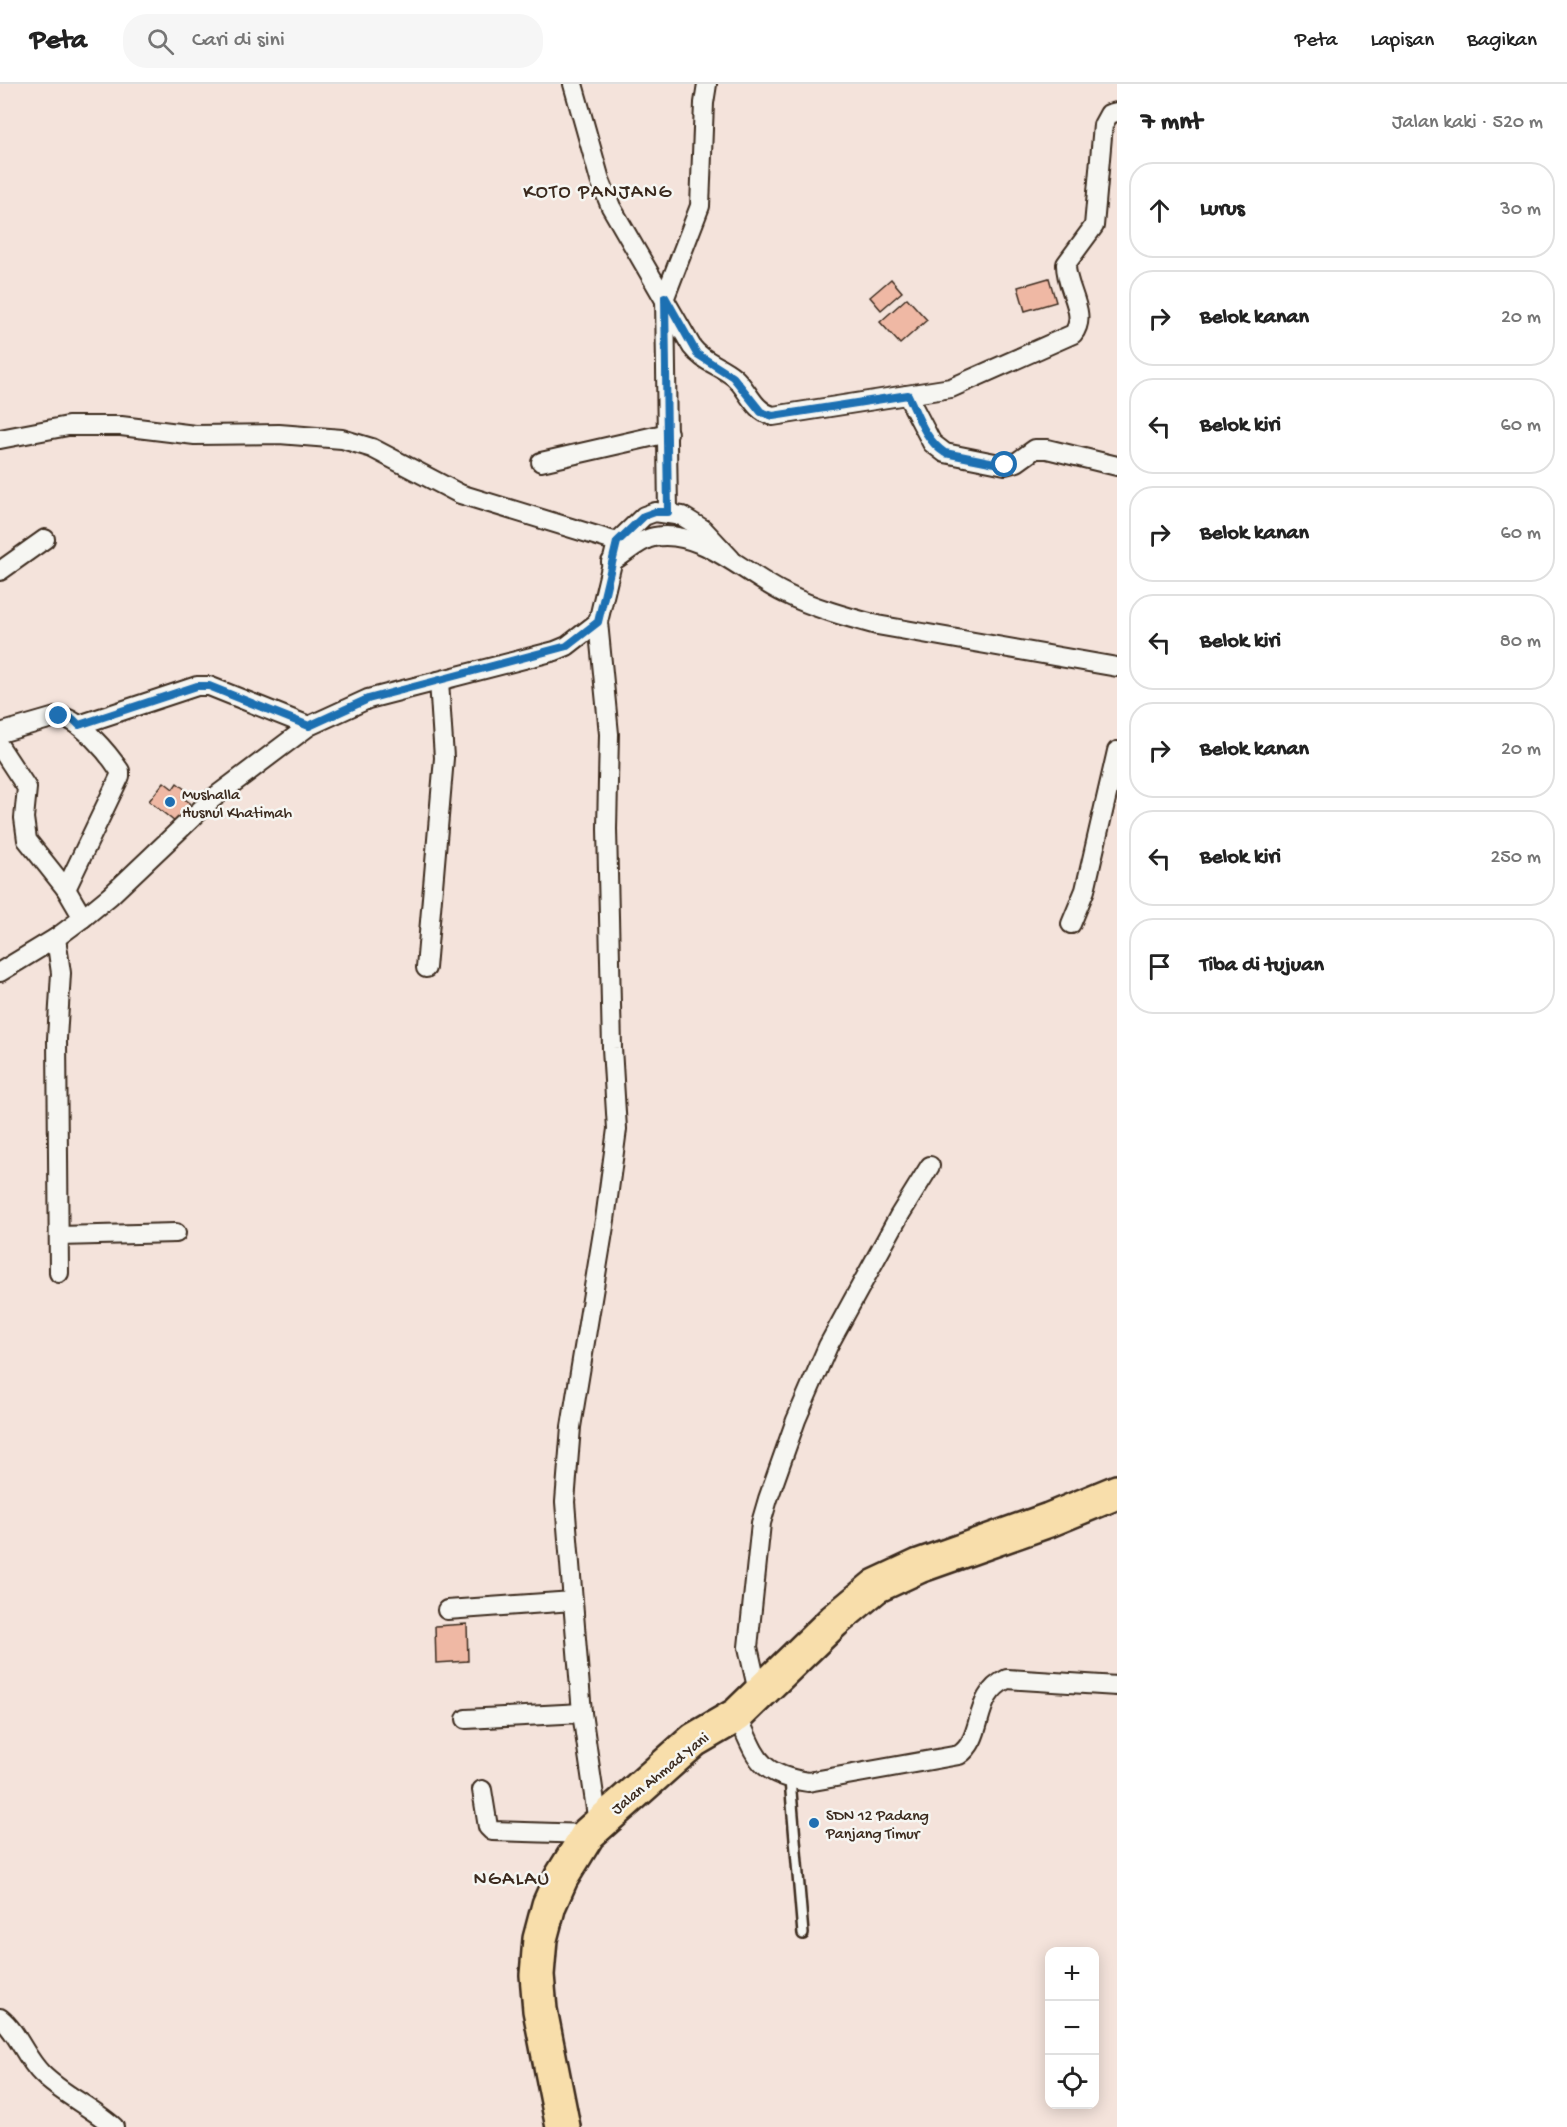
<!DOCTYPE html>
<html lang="id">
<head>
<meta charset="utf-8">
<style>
  :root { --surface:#fff; --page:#f6f6f6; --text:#222; --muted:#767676; --line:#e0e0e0 }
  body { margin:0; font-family:"Gochi Hand",sans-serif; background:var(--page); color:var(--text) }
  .controls { position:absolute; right:18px; bottom:18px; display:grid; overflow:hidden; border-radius:12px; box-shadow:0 3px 15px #0003 }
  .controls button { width:54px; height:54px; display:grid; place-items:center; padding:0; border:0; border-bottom:2px solid var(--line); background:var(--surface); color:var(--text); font:30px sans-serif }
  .stop { position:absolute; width:18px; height:18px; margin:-14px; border:4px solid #1f6fb2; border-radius:50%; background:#fff }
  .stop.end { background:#1f6fb2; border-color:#fff; box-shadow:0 2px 6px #0008 }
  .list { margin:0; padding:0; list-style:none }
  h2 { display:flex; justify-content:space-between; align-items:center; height:78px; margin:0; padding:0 24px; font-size:26px }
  h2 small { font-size:20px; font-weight:400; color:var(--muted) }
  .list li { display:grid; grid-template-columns:39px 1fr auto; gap:18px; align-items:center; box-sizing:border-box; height:96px; margin:0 12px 12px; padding:0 12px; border:2px solid var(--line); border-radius:24px }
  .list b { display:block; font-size:22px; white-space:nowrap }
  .list em { font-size:20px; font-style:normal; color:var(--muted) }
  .icon { flex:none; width:33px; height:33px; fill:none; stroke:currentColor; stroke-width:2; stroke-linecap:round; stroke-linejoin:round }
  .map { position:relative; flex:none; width:1117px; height:2043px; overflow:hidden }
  header { display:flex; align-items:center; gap:36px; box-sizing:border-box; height:84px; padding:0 30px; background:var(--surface); border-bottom:2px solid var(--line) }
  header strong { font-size:28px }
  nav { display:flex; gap:33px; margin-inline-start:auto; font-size:21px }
  .search { width:420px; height:54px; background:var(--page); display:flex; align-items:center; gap:15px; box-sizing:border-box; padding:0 21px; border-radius:24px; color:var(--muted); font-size:22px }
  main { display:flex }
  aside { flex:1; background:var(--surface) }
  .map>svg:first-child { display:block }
</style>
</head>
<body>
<header>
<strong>Peta</strong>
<div class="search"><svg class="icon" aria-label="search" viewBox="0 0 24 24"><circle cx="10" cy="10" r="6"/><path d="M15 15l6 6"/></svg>Cari di sini</div>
<nav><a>Peta</a><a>Lapisan</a><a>Bagikan</a></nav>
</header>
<main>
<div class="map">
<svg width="1117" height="2043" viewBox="0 0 1117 2043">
  <rect width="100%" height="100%" fill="#f4e3db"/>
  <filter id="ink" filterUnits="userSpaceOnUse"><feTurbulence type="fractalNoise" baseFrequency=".0167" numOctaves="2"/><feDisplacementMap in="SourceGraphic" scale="12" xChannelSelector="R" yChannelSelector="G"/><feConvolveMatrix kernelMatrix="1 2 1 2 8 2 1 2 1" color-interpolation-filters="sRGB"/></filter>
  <g filter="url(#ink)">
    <!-- building -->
    <g fill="#efb8a4" stroke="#3b2a1e" stroke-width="1.5">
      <polygon points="1049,194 1056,218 1025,227 1018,203"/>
      <polygon points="891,195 902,208 881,226 870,213"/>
      <polygon points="907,214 927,236 900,260 880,238"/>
      <polygon points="164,698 173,705 177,699 187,707 182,713 190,719 175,738 149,717"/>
      <polygon points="467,1540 468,1577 436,1579 435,1542"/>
    </g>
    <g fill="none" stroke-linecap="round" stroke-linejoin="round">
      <defs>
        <polyline id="lane" points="790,1696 803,1850"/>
        <g id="street">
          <path d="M573,0L600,96L611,123L692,263C703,278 720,281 734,293C748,305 753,327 773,332L951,304L1073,250C1089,230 1065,204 1066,180L1094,142L1103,41L1109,30L1117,28"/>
          <polyline points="907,311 932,359 945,369 1005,381 1017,378 1035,365 1047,365 1117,382"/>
          <polyline points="0,355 68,342 121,342 195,351 279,350 342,355 372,364 460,410 617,458"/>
          <polyline points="541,378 668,349"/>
          <polyline points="668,428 665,213 700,122 704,19 707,0"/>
          <path d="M611,478C625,471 638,456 654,453C701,444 747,492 786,510C814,524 847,533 877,541L1117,583"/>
          <polyline points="0,487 45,455"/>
          <polyline points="79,641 197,602 209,602 309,642"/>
          <path d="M0,649L59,632C80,635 109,670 120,687V692L66,805"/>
          <polyline points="0,663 27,704 24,734 27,756 66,805 83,834"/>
          <polyline points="1071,840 1085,806 1117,667"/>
          <polyline points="56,854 61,889 57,955 59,1189"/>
          <polyline points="426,884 444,674 439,597"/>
          <polyline points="0,888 56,854 83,834 110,812 212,715 309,642 368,615 555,567 567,562 598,538"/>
          <polyline points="59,1152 176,1149"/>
          <polyline points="447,1526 573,1517"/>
          <polyline points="759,1612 748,1563 761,1439 768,1415 796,1336 828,1262 899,1132 930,1082"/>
          <path d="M737,1631C757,1674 757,1690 808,1698L959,1671C986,1653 971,1612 1007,1595L1117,1602"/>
          <polyline points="466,1635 582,1629"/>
          <polyline points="482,1706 488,1743 492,1747 588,1750"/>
          <polyline points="598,1739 582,1629 565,1418 571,1343 605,1136 617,1045 612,964 607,745 609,650 598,538 617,458 644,432 655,428 682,432 703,445 731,475"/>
          <path d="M0,1934C18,1948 25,1974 42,1990C63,2011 92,2023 114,2043"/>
        </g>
        <polyline id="highway" points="563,2043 540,1926 537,1891 540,1855 549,1821 561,1794 588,1750 694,1656 737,1631 834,1537 876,1502 919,1482 1049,1436 1117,1408"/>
      </defs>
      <!-- lane casing -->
      <use href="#lane" stroke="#3b2a1e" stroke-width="14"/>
      <!-- street casing -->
      <use href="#street" stroke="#3b2a1e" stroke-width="22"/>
      <!-- highway casing -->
      <use href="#highway" stroke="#3b2a1e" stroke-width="38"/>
      <!-- lane -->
      <use href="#lane" stroke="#f6f6f2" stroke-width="9"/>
      <!-- street -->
      <use href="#street" stroke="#f6f6f2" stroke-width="18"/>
      <!-- highway -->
      <use href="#highway" stroke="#f8deab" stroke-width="33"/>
    </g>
  </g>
  <g fill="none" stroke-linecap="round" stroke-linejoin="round" filter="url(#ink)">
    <!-- route -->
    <path stroke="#1f6fb2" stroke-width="8" d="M59,632L73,635L79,641L197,602H209L309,642L368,615L567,562L598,538L617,458L644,432L655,428H668L665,213L697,270L733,293L761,328L773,332L908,311C918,332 925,356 945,369L1005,381"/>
  </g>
  <!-- markers -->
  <g fill="#1f6fb2" stroke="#f6f6f2" stroke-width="2">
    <circle cx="170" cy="718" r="6"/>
    <circle cx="814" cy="1739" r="6"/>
  </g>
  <g text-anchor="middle" stroke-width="5" stroke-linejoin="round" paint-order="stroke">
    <!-- poi labels -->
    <g font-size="16" fill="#3b2a1e" stroke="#f6f6f2" text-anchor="start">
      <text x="182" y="715">Mushalla<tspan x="182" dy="18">Husnul Khatimah</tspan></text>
      <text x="826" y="1736">SDN 12 Padang<tspan x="826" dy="18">Panjang Timur</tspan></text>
    </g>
    <!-- street labels -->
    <g font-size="16" fill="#3b2a1e" stroke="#f6f6f2">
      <text transform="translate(659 1688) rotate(-39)" y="6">Jalan Ahmad Yani</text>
    </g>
    <!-- quarter labels -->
    <g font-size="20" letter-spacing="1.5" fill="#3b2a1e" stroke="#f6f6f2">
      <text x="598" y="113">KOTO PANJANG</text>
      <text x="512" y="1800">NGALAU</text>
    </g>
  </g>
</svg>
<div class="controls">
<button>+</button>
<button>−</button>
<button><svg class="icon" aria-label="locate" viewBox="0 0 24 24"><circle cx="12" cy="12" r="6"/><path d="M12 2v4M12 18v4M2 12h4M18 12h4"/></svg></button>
</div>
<div class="stop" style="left:1005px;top:381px"></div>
<div class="stop end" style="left:59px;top:632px"></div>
</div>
<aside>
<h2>7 mnt<small>Jalan kaki · 520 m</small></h2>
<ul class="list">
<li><svg class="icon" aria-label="ahead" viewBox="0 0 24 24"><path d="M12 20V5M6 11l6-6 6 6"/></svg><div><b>Lurus</b></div><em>30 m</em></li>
<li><svg class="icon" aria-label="right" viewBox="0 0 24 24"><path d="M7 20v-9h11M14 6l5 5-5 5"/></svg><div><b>Belok kanan</b></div><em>20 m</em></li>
<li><svg class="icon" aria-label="left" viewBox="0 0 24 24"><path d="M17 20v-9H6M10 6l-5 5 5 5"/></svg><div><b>Belok kiri</b></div><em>60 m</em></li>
<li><svg class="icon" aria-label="right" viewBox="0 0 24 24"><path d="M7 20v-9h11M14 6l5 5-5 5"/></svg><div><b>Belok kanan</b></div><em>60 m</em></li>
<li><svg class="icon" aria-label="left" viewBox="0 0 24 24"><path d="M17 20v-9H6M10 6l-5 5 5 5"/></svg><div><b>Belok kiri</b></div><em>80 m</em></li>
<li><svg class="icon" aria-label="right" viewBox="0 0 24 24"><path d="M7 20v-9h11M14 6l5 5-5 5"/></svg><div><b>Belok kanan</b></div><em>20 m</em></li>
<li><svg class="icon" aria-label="left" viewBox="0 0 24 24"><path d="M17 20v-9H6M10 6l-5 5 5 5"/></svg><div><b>Belok kiri</b></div><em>250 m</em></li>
<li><svg class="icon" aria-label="arrive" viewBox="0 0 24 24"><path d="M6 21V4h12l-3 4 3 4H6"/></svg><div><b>Tiba di tujuan</b></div></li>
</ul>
</aside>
</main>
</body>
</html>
